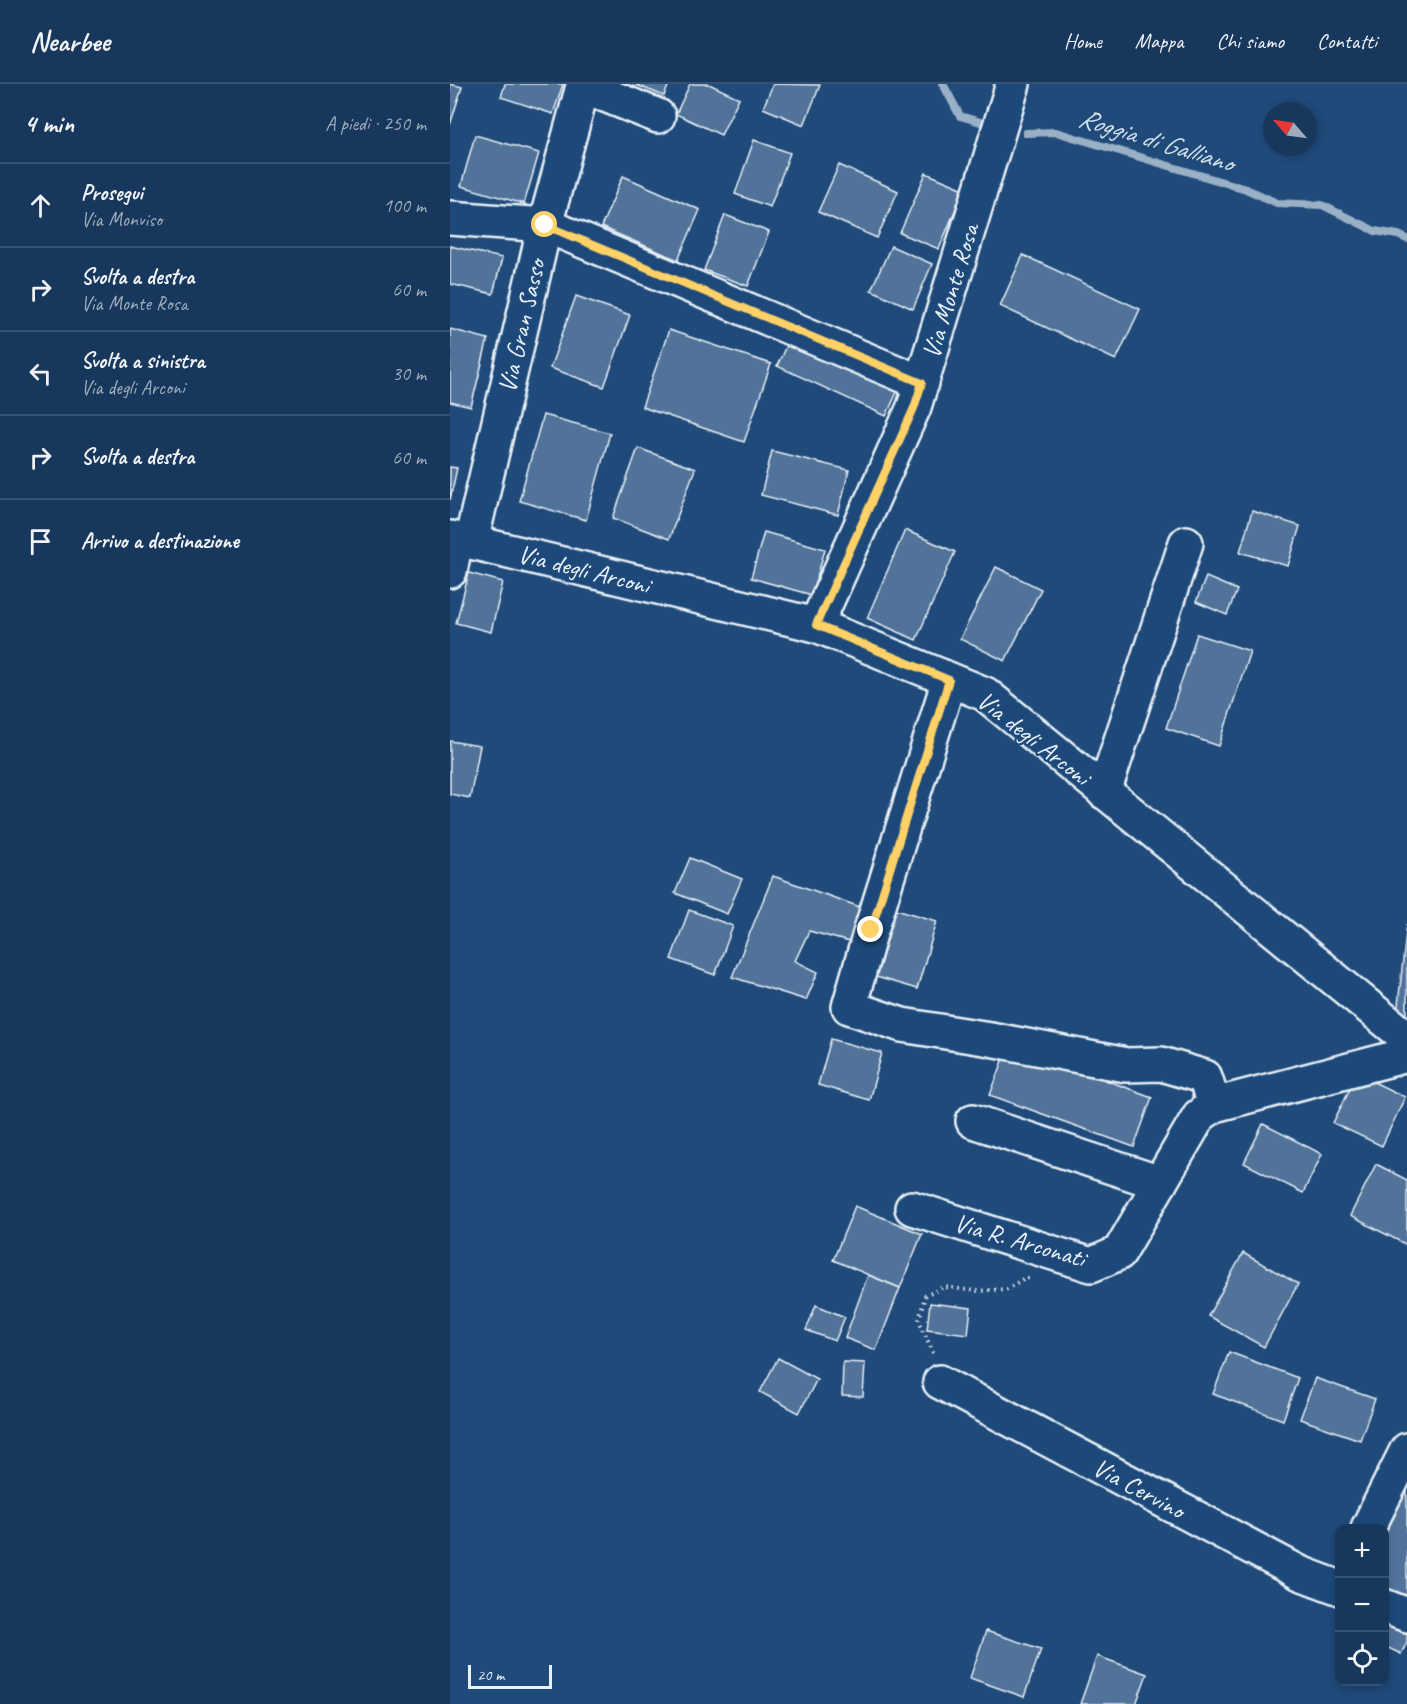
<!DOCTYPE html>
<html lang="it">
<head>
<meta charset="utf-8">
<style>
  :root { --surface:#17385c; --page:#244365; --text:#f1f3f6; --muted:#9eacbb; --line:#365272 }
  body { margin:0; font-family:Caveat,sans-serif; background:var(--page); color:var(--text) }
  .controls { position:absolute; right:18px; bottom:18px; display:grid; overflow:hidden; border-radius:12px; box-shadow:0 3px 9px #0003 }
  .controls button { width:54px; height:54px; display:grid; place-items:center; padding:0; border:0; border-bottom:2px solid var(--line); background:var(--surface); color:var(--text); font:30px sans-serif }
  .compass { position:absolute; left:813px; top:18px; width:54px; height:54px; border-radius:50%; background:var(--surface); box-shadow:0 3px 9px #0003; rotate:298deg }
  .scale { position:absolute; left:18px; bottom:15px; width:84px; box-sizing:border-box; padding-left:6px; border:3px solid #e8f1f8; border-top:0; font-size:16px; line-height:21px; white-space:nowrap; color:#e8f1f8; -webkit-text-stroke:4px #1f4a7a; paint-order:stroke }
  .stop { position:absolute; width:18px; height:18px; margin:-14px; border:4px solid #ffd166; border-radius:50%; background:#fff }
  .stop.end { background:#ffd166; border-color:#fff; box-shadow:0 2px 6px #0008 }
  .list { margin:0; padding:0; list-style:none }
  h2 { display:flex; justify-content:space-between; align-items:center; height:78px; margin:0; padding:0 24px; font-size:26px }
  h2 small { font-size:20px; font-weight:400; color:var(--muted) }
  .list li { display:grid; grid-template-columns:39px 1fr auto; gap:18px; align-items:center; box-sizing:border-box; height:84px; padding:0 24px; border-top:2px solid var(--line) }
  .list b { display:block; font-size:22px; white-space:nowrap }
  .list p { margin:0; font-size:20px; white-space:nowrap; color:var(--muted) }
  .list em { font-size:20px; font-style:normal; color:var(--muted) }
  .icon { flex:none; width:33px; height:33px; fill:none; stroke:currentColor; stroke-width:2; stroke-linecap:round; stroke-linejoin:round }
  .map { position:relative; flex:none; width:957px; height:1620px; overflow:hidden }
  header { display:flex; align-items:center; gap:36px; box-sizing:border-box; height:84px; padding:0 30px; background:var(--surface); border-bottom:2px solid var(--line) }
  header strong { font-size:28px }
  nav { display:flex; gap:33px; margin-inline-start:auto; font-size:21px }
  main { display:flex }
  aside { flex:1; background:var(--surface) }
  .map>svg:first-child { display:block }
</style>
</head>
<body>
<header>
<strong>Nearbee</strong>
<nav><a>Home</a><a>Mappa</a><a>Chi siamo</a><a>Contatti</a></nav>
</header>
<main>
<aside>
<h2>4 min<small>A piedi · 250 m</small></h2>
<ul class="list">
<li><svg class="icon" aria-label="ahead" viewBox="0 0 24 24"><path d="M12 20V5M6 11l6-6 6 6"/></svg><div><b>Prosegui</b><p>Via Monviso</p></div><em>100 m</em></li>
<li><svg class="icon" aria-label="right" viewBox="0 0 24 24"><path d="M7 20v-9h11M14 6l5 5-5 5"/></svg><div><b>Svolta a destra</b><p>Via Monte Rosa</p></div><em>60 m</em></li>
<li><svg class="icon" aria-label="left" viewBox="0 0 24 24"><path d="M17 20v-9H6M10 6l-5 5 5 5"/></svg><div><b>Svolta a sinistra</b><p>Via degli Arconi</p></div><em>30 m</em></li>
<li><svg class="icon" aria-label="right" viewBox="0 0 24 24"><path d="M7 20v-9h11M14 6l5 5-5 5"/></svg><div><b>Svolta a destra</b></div><em>60 m</em></li>
<li><svg class="icon" aria-label="arrive" viewBox="0 0 24 24"><path d="M6 21V4h12l-3 4 3 4H6"/></svg><div><b>Arrivo a destinazione</b></div></li>
</ul>
</aside>
<div class="map">
<svg width="957" height="1620" viewBox="0 0 957 1620">
  <rect width="100%" height="100%" fill="#1f4a7a"/>
  <filter id="ink" filterUnits="userSpaceOnUse"><feTurbulence type="fractalNoise" baseFrequency=".0167" numOctaves="2"/><feDisplacementMap in="SourceGraphic" scale="12" xChannelSelector="R" yChannelSelector="G"/><feConvolveMatrix kernelMatrix="1 2 1 2 8 2 1 2 1" color-interpolation-filters="sRGB"/></filter>
  <g filter="url(#ink)">
    <g fill="none" stroke-linecap="round" stroke-linejoin="round">
      <!-- stream -->
      <g stroke="#9ab0c7" stroke-width="8">
        <polyline points="493,0 510,32 541,41"/>
        <polyline points="576,49 606,48 796,105 827,119 872,121 925,147 948,151 957,155"/>
      </g>
    </g>
    <!-- building -->
    <g fill="#517399" stroke="#e8f1f8" stroke-width="1.5">
      <polygon points="0,0 12,3 0,41"/>
      <polygon points="55,0 113,0 103,30 51,13"/>
      <polygon points="184,0 219,0 214,12"/>
      <polygon points="240,0 259,0 289,14 271,51 226,30"/>
      <polygon points="323,0 370,1 354,41 313,24"/>
      <polygon points="25,51 89,69 74,120 11,102"/>
      <polygon points="304,56 340,69 320,123 285,110"/>
      <polygon points="389,81 448,107 427,154 368,128"/>
      <polygon points="476,89 514,105 489,165 450,149"/>
      <polygon points="173,92 250,126 228,176 151,143"/>
      <polygon points="275,131 319,148 298,202 254,186"/>
      <polygon points="0,162 52,174 43,210 0,200"/>
      <polygon points="441,162 482,180 463,225 421,206"/>
      <polygon points="573,171 690,225 666,276 550,222"/>
      <polygon points="126,212 180,231 154,303 100,284"/>
      <polygon points="0,245 38,255 21,323 0,318"/>
      <polygon points="219,246 321,280 294,358 192,323"/>
      <polygon points="339,255 449,304 436,332 327,282"/>
      <polygon points="93,331 160,349 136,436 69,417"/>
      <polygon points="188,364 245,385 219,455 163,434"/>
      <polygon points="322,367 399,386 388,431 311,411"/>
      <polygon points="0,383 7,384 0,416"/>
      <polygon points="802,427 850,442 838,482 790,468"/>
      <polygon points="455,446 505,468 466,556 417,534"/>
      <polygon points="314,448 375,465 362,511 301,494"/>
      <polygon points="546,483 591,505 555,577 510,555"/>
      <polygon points="19,489 53,498 41,548 6,539"/>
      <polygon points="756,493 787,506 777,531 746,518"/>
      <polygon points="747,550 800,567 769,662 716,644"/>
      <polygon points="0,657 30,662 20,714 0,710"/>
      <polygon points="240,774 292,795 277,830 225,809"/>
      <polygon points="323,792 410,823 399,858 359,847 345,877 368,888 356,916 282,893"/>
      <polygon points="446,825 487,837 467,905 426,893"/>
      <polygon points="239,826 283,842 265,891 221,875"/>
      <polygon points="957,840 957,931 947,930"/>
      <polygon points="381,955 432,969 419,1016 368,1001"/>
      <polygon points="559,961 702,1013 684,1063 540,1011"/>
      <polygon points="907,990 955,1013 932,1062 883,1039"/>
      <polygon points="813,1040 872,1070 853,1109 794,1079"/>
      <polygon points="926,1080 957,1096 957,1161 900,1132"/>
      <polygon points="405,1122 472,1150 450,1204 383,1176"/>
      <polygon points="793,1169 848,1200 814,1263 758,1232"/>
      <polygon points="418,1191 450,1204 426,1266 395,1254"/>
      <polygon points="480,1219 521,1224 518,1250 477,1245"/>
      <polygon points="366,1221 395,1233 385,1257 356,1246"/>
      <polygon points="779,1268 848,1294 833,1336 763,1310"/>
      <polygon points="328,1274 367,1295 349,1329 310,1308"/>
      <polygon points="393,1278 415,1279 413,1313 392,1312"/>
      <polygon points="865,1294 925,1315 910,1356 850,1335"/>
      <polygon points="952,1402 957,1404 957,1517 934,1507 934,1444"/>
      <polygon points="934,1534 957,1545 957,1558 951,1570 934,1562"/>
      <polygon points="536,1547 591,1565 574,1613 520,1594"/>
      <polygon points="647,1572 697,1590 686,1620 630,1620"/>
    </g>
    <g fill="none" stroke-linecap="round" stroke-linejoin="round">
      <defs>
        <g id="minor">
          <polyline points="0,134 95,141 472,299"/>
          <polyline points="0,454 21,458 366,541 535,610 957,954"/>
          <polyline points="21,458 95,141 133,2 208,32"/>
          <polyline points="0,487 6,456"/>
          <polyline points="366,541 464,323 563,0"/>
          <polyline points="499,596 421,846 399,923 452,941 540,955 676,981 711,980 755,993 764,1021"/>
          <polyline points="654,708 736,459"/>
          <polyline points="523,1037 710,1099"/>
          <polyline points="462,1124 641,1181 669,1169 749,1032 764,1021 957,971"/>
          <polyline points="490,1298 850,1489 890,1504"/>
          <polyline points="918,1444 957,1366"/>
          <polyline points="934,1522 957,1531"/>
        </g>
      </defs>
      <!-- minor casing -->
      <use href="#minor" stroke="#e8f1f8" stroke-width="38"/>
      <!-- path -->
      <polyline stroke="#e8f1f8" stroke-width="4" stroke-dasharray="1.5 4.5" stroke-linecap="butt" points="483,1269 469,1236 475,1212 494,1203 525,1207 557,1205 573,1195 579,1194"/>
      <!-- minor -->
      <use href="#minor" stroke="#1f4a7a" stroke-width="33"/>
    </g>
  </g>
  <g fill="none" stroke-linecap="round" stroke-linejoin="round" filter="url(#ink)">
    <!-- route -->
    <polyline stroke="#ffd166" stroke-width="8" points="95,141 472,299 464,324 366,541 499,596 421,846"/>
  </g>
  <g text-anchor="middle" stroke-width="4.5" stroke-linejoin="round" paint-order="stroke">
    <!-- street labels -->
    <g font-size="26" fill="#e8f1f8" stroke="#1f4a7a">
      <text transform="translate(500 207) rotate(-73)" y="9">Via Monte Rosa</text>
      <text transform="translate(71 242) rotate(-77)" y="9">Via Gran Sasso</text>
      <text transform="translate(134 485) rotate(14)" y="9">Via degli Arconi</text>
      <text transform="translate(584 654) rotate(38)" y="9">Via degli Arconi</text>
      <text transform="translate(570 1156) rotate(16)" y="9">Via R. Arconati</text>
      <text transform="translate(689 1404) rotate(28)" y="9">Via Cervino</text>
    </g>
    <!-- water labels -->
    <g font-size="27" font-style="italic" fill="#d4e1ec" stroke="#1f4a7a">
      <text transform="translate(706 56) rotate(17)" y="9">Roggia di Galliano</text>
    </g>
  </g>
</svg>
<div class="controls">
<button>+</button>
<button>−</button>
<button><svg class="icon" aria-label="locate" viewBox="0 0 24 24"><circle cx="12" cy="12" r="6"/><path d="M12 2v4M12 18v4M2 12h4M18 12h4"/></svg></button>
</div>
<svg class="compass" viewBox="-18 -18 36 36"><path d="M0-13l5 13h-10z" fill="#e53935"/><path d="M0 13l5-13h-10z" fill="#9eacbb"/></svg>
<div class="scale">20 m</div>
<div class="stop" style="left:95px;top:141px"></div>
<div class="stop end" style="left:421px;top:846px"></div>
</div>
</main>
</body>
</html>
